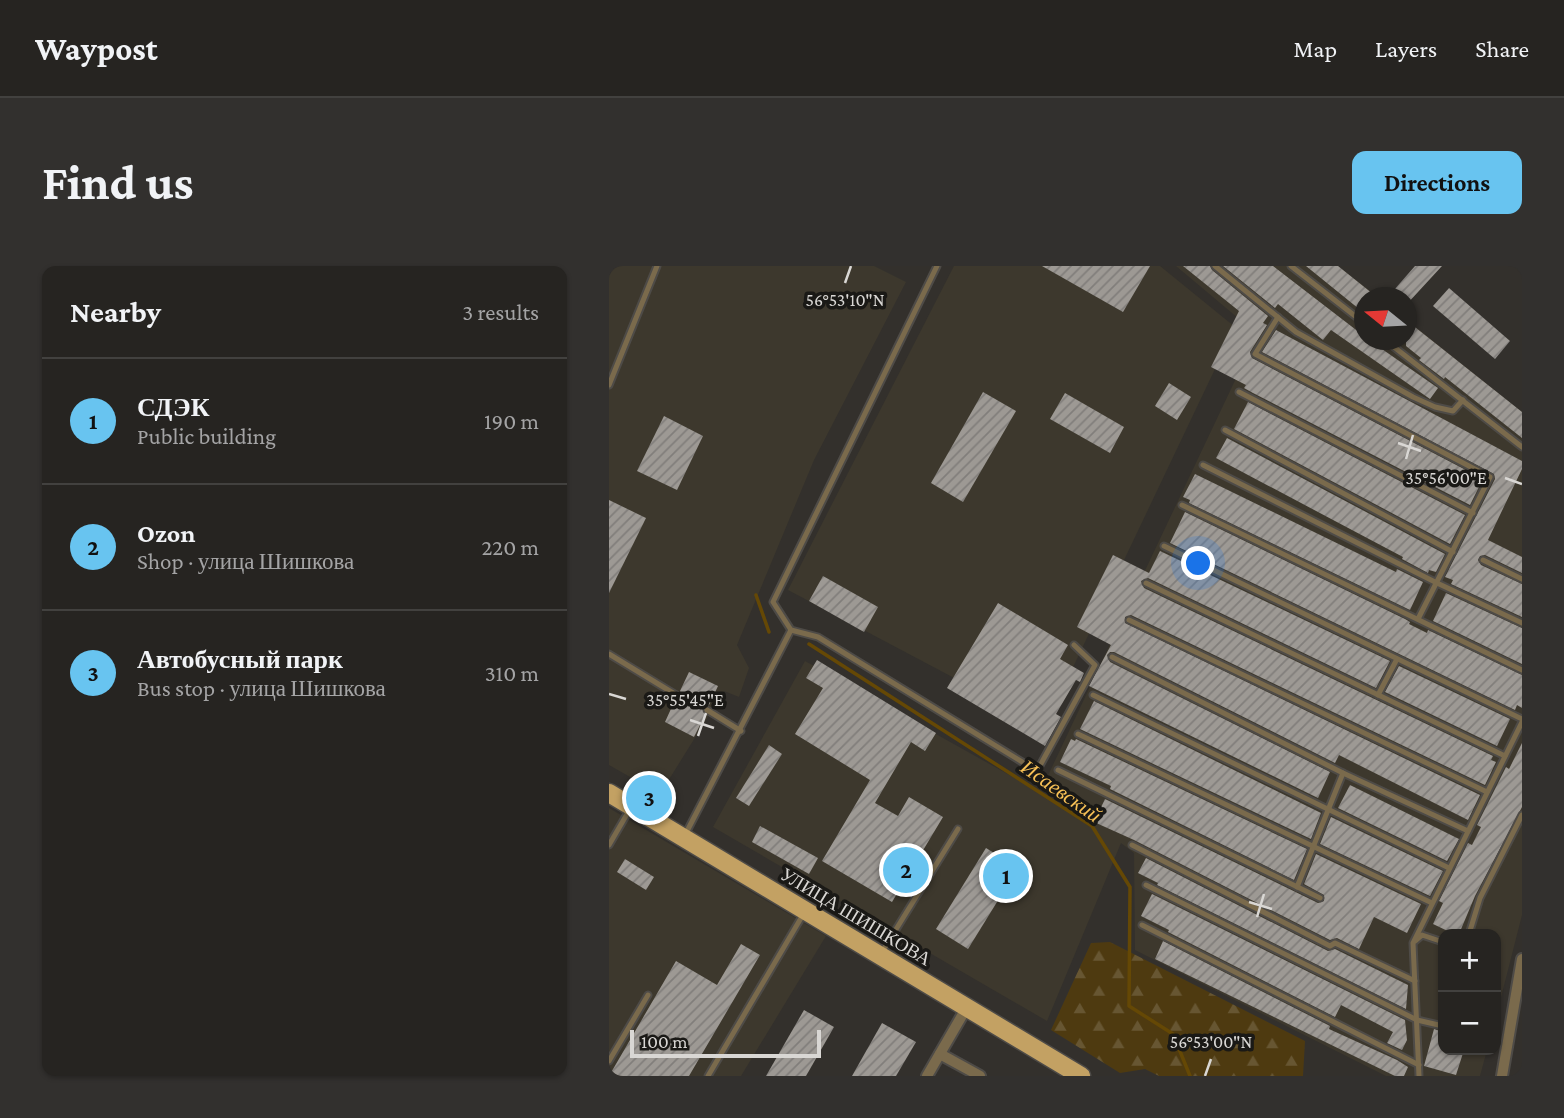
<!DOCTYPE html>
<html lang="en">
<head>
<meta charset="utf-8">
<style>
  :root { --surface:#262421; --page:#32302e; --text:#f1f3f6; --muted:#a4a4a5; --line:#42413f; --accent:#68c4f0 }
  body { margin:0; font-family:"Crimson Pro",serif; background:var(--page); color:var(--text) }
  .controls { position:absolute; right:21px; bottom:21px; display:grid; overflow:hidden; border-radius:14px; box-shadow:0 2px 5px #0004 }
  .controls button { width:63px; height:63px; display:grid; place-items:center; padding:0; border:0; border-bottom:2px solid var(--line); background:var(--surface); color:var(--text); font:35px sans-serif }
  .compass { position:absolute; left:745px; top:21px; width:63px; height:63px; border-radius:50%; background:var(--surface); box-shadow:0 2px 5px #0004; rotate:288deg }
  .scale { position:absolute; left:21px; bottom:18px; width:191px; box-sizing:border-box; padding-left:7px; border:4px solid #d9d7d4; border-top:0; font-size:19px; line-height:24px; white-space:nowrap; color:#d9d7d4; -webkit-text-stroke:5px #1a1916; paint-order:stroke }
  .you { position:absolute; left:590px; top:298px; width:24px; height:24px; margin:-18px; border:5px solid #fff; border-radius:50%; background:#1a73e8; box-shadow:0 0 0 10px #1a73e833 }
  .badge { display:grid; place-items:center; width:46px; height:46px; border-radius:50%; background:var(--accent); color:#111; font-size:23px; font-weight:700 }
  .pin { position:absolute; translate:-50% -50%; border:4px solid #fff; box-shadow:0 2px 7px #0006 }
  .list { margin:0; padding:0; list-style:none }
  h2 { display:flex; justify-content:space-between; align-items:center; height:91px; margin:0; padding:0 28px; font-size:30px }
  h2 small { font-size:23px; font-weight:400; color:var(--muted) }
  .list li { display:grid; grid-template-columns:46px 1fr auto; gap:21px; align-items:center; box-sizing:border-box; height:126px; padding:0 28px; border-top:2px solid var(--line) }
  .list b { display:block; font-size:26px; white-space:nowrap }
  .list p { margin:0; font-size:23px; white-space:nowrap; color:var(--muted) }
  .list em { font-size:23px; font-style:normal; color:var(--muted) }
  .map { position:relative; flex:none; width:913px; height:810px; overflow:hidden; border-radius:14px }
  header { display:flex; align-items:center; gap:42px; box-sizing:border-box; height:98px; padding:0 35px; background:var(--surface); border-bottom:2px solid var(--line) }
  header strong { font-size:33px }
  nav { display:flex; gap:38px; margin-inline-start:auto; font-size:24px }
  .intro { display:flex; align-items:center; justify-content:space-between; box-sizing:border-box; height:168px; padding:0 42px }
  h1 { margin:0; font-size:49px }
  .button { padding:18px 32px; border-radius:14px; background:var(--accent); color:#111; font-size:24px; font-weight:700 }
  main { display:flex; gap:42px; padding:0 42px }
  aside { flex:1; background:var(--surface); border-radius:14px; box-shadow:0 2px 5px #0004 }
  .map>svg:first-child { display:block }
</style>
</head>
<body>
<header>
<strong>Waypost</strong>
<nav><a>Map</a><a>Layers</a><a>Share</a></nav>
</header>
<div class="intro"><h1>Find us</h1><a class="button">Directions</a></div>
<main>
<aside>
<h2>Nearby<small>3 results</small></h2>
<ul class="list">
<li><span class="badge">1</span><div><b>СДЭК</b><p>Public building</p></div><em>190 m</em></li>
<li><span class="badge">2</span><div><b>Ozon</b><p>Shop · улица Шишкова</p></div><em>220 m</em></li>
<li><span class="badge">3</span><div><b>Автобусный парк</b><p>Bus stop · улица Шишкова</p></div><em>310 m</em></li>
</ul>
</aside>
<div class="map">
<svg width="913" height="810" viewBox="0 0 913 810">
  <defs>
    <pattern id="forest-firs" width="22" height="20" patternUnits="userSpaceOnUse" patternTransform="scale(1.75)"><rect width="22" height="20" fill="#4e3a10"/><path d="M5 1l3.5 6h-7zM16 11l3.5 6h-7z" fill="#675632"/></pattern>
    <pattern id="building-hatch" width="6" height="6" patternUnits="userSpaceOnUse" patternTransform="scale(1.75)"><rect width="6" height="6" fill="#9d9994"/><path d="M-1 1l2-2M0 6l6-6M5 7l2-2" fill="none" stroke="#817e7b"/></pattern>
  </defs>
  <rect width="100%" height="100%" fill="#33302c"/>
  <!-- built -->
  <g fill="#3d382d">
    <polygon points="0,0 265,0 297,16 205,194 128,379 140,402 130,431 115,425 51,528 0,499"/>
    <polygon points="345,0 551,0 626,61 436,460 179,324"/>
    <polygon points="567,0 729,0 769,31 755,32 755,74 797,74 798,54 913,146 913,649 887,751 887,668 834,668 834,784 878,784 871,810 777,810 526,684 525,587 512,577 438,755 104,561 196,395 472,549 434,520 648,68"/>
    <polygon points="0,542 217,670 132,810 0,810"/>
  </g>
  <!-- forest -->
  <polygon fill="url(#forest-firs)" points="501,676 696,775 694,810 550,810 536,803 511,807 442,764 482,677"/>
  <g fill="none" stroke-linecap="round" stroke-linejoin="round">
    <!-- stream -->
    <g stroke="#654805" stroke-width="3.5">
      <polyline points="147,329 160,366"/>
      <polyline points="200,378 483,560 521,621 520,740 564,768 581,810"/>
    </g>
  </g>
  <!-- building -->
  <g fill="url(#building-hatch)">
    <polygon points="433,0 541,0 514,46"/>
    <polygon points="574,0 601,0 603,4 659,50 654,57 658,59 641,86 643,92 874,213 861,239 644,127 635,122 637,119 602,101 630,45"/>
    <polygon points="614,0 664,0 755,70 755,74 760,74 829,122 821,133 722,64 714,74 669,38 666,42"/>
    <polygon points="697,0 729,0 769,32 755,32 755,47"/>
    <polygon points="806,0 833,0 797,39 797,32 778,32"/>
    <polygon points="840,22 901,75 886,93 824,40"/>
    <polygon points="797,54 913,146 913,172 836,111 835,113 810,94 812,92 797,80"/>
    <polygon points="667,64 913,195 913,203 879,274 913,291 913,307 876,289 871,290 869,294 872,299 913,318 913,351 842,318 844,314 836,311 886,213 885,208 653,86"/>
    <polygon points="560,117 582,131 568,154 546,140"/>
    <polygon points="374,126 407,145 354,236 322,217"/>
    <polygon points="456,127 515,161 501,187 441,153"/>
    <polygon points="639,136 856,249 841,278 625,163"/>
    <polygon points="55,150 94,170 68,224 28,205"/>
    <polygon points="618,172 836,288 827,306 820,304 819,307 793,293 794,291 607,192"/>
    <polygon points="586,208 787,306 788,303 814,316 801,344 580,237 581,234 574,231"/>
    <polygon points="0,234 37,252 0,327"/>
    <polygon points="576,246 796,353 801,356 800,358 818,367 819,364 913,409 913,442 908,439 906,444 561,277"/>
    <polygon points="551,285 781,395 767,422 539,312 532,315 535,322 884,490 882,494 887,496 876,519 522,349 516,351 516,357 871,529 859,554 730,489 726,497 505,386 501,386 498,389 501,396 721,506 709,532 480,420 502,379 468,361 504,289 540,307"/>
    <polygon points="214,310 269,341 255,366 200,335"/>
    <polygon points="837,327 913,362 913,398 824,355"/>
    <polygon points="389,337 459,379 451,393 475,407 471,416 467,414 447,448 452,451 436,480 338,422"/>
    <polygon points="208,394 327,467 316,485 302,476 266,537 289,550 300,531 334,551 283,636 213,595 261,514 186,468 214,422 197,412"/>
    <polygon points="790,400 901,453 888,480 776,426"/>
    <polygon points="80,406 109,420 100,439 93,442 96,449 85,471 56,456 66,434 74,432 71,425"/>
    <polygon points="485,435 712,547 702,573 471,463"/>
    <polygon points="462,473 466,475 467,473 698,583 685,614 501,523 502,520 451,496"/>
    <polygon points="913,477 913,541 866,630 850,668 845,668 824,658 834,637 830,635 859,577 863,579 872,561 868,559 897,501 900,503"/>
    <polygon points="160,479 173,488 140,540 127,532"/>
    <polygon points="741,519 850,573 838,595 729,542"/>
    <polygon points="496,533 709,637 715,635 715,629 695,618 707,588 812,638 798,667 765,651 750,683 728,672 721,674 525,574 485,556"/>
    <polygon points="722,551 834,605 821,630 711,578"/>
    <polygon points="151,560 209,592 200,608 143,576"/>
    <polygon points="377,582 409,602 359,683 327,663"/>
    <polygon points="537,592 719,685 726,683 799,719 797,743 548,619 549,617 529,607"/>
    <polygon points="16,593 45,611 37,624 8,606"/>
    <polygon points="543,628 796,754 798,774 793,784 778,777 784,766 732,739 726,751 559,666 560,664 532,650"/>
    <polygon points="554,675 721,760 720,763 788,794 799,801 795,810 786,810 546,693"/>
    <polygon points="132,678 151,689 80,810 0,810 67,695 108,719"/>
    <polygon points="195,744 225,761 197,810 157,810"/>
    <polygon points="273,757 307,776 287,810 243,810"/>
    <polygon points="825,763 834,766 834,784 855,784 847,809 815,800"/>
  </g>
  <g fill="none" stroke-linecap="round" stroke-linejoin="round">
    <defs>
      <g id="lane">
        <polyline points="328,0 164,336 182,364 209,371 428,505 486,399 465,379"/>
        <polyline points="606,0 687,66 804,131 826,141 844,145 854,134"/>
        <polyline points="682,0 755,57"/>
        <polyline points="669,51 646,88 881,211 809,353"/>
        <polyline points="776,74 913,181"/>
        <polyline points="0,119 48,0"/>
        <polyline points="630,126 864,247"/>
        <polyline points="616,164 844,286"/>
        <polyline points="594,199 828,317 913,357"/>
        <polyline points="573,239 913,404"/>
        <polyline points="555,280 913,453"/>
        <polyline points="874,294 913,313"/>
        <polyline points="537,317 896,490"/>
        <polyline points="520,354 878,526"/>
        <polyline points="0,388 69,430"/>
        <polyline points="503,391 734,507 859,565"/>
        <polyline points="484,429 840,602"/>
        <polyline points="769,429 788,393"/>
        <polyline points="98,444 132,465"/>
        <polyline points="469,468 823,637"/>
        <polyline points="449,504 711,632"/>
        <polyline points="76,569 182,364"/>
        <polyline points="0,579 21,543"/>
        <polyline points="523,579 721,680 726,677 806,715"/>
        <polyline points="537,619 808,754 834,760"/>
        <polyline points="688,621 734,507"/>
        <polyline points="533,659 810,799"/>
        <polyline points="860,668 871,632 913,549"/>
        <polyline points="806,675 813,669 834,676"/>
        <polyline points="273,686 349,563"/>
        <polyline points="0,795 39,729"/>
        <polyline points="99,810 195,647"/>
        <polyline points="810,810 804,677 913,456"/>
      </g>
      <g id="street">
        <polyline points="331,788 371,810"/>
        <polyline points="318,810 358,741"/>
        <polyline points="893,810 913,693"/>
      </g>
      <polyline id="primary" points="0,527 472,810"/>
    </defs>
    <!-- lane casing -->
    <use href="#lane" stroke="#4e4b47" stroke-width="9"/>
    <!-- street casing -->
    <use href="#street" stroke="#4e4b47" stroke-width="14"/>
    <!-- primary casing -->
    <use href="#primary" stroke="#4e4b47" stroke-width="21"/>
    <!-- lane -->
    <use href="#lane" stroke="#7a6a4c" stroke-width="5"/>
    <!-- street -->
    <use href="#street" stroke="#7a6a4c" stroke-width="10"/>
    <!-- primary -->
    <use href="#primary" stroke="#c3a163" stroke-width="18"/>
  </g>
  <!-- ticks -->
  <path fill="none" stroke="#d9d7d4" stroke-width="2.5" d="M236,17L242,0M789,177L812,185M797,193L804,169M896,212L913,218M0,428L17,433M81,454L105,462M89,470L97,447M640,636L663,643M648,651L655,628M596,810L602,793"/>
  <g text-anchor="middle" stroke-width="7" stroke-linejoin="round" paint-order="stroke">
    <!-- street labels -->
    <g font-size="19" fill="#d9d7d4" stroke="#1a1916">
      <text transform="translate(247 650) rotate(31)" y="7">УЛИЦА ШИШКОВА</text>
    </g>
    <!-- water labels -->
    <g font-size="21" font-style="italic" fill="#f6c056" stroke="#1a1916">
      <text transform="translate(452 525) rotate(35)" y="7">Исаевский</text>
    </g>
  </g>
  <g font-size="18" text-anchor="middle" fill="#d9d7d4" stroke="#1a1916" stroke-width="7" stroke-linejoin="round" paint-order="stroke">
    <text x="236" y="40">56°53'10"N</text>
    <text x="837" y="218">35°56'00"E</text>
    <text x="76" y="440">35°55'45"E</text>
    <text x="602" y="782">56°53'00"N</text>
  </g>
</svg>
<div class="controls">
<button>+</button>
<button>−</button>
</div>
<svg class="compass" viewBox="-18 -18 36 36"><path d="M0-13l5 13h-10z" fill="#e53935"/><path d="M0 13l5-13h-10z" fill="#a4a4a5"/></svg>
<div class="scale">100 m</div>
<div class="you"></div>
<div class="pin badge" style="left:397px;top:610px">1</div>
<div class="pin badge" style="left:297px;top:604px">2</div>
<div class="pin badge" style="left:40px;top:532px">3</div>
</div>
</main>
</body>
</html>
